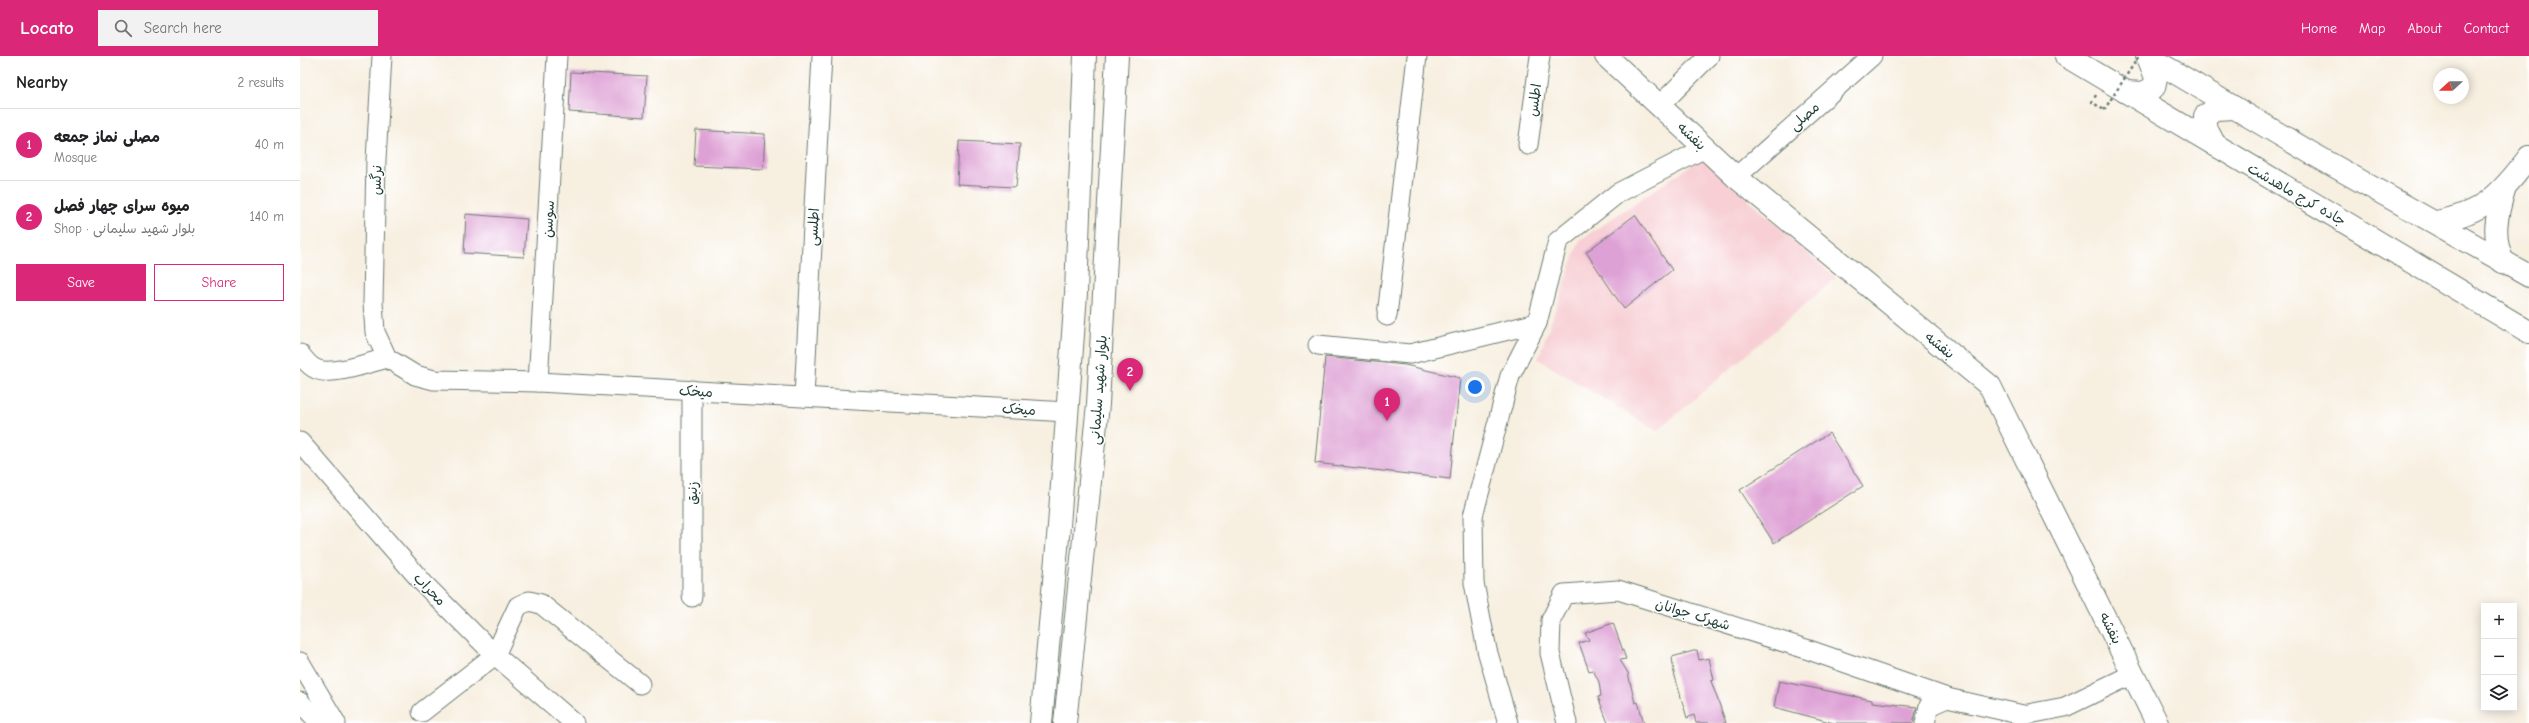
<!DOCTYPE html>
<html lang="en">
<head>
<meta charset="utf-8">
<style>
  :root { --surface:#fff; --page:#f2f2f2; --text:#202124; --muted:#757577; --line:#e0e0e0; --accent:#db2777 }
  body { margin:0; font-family:"Comic Neue","Playpen Sans Arabic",sans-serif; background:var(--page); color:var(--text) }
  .controls { position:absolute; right:12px; bottom:12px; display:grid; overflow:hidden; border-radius:0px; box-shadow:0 2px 10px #0003 }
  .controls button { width:36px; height:36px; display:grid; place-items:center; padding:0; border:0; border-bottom:1px solid var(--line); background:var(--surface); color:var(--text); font:20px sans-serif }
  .compass { position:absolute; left:2133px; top:12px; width:36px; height:36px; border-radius:50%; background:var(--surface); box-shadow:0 2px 10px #0003; rotate:249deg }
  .you { position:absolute; left:1175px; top:331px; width:14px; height:14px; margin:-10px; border:3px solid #fff; border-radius:50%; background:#1a73e8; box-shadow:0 0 0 6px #1a73e833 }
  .badge { display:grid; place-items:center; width:26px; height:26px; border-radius:50%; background:var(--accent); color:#fff; font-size:13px; font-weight:700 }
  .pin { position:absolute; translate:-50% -33px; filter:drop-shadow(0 1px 2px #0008) }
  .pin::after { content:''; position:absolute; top:21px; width:14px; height:12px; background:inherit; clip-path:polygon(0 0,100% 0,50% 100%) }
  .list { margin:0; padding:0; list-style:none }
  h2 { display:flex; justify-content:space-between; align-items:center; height:52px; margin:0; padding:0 16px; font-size:17px }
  h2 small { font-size:13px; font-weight:400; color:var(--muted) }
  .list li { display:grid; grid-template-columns:26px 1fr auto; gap:12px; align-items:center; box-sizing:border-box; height:72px; padding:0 16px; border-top:1px solid var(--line) }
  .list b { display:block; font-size:15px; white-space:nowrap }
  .list p { margin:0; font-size:13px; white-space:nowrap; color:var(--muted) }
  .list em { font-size:13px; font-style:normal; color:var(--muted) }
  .actions { display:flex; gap:8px; padding:12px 16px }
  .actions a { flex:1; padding:9px 0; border:1px solid var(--accent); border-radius:0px; text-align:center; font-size:14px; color:var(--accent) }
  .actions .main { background:var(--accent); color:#fff }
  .icon { flex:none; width:22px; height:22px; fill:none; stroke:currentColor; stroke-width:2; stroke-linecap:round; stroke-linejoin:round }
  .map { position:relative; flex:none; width:2229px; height:667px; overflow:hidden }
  header { display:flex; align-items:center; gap:24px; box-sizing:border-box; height:56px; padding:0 20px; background:var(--accent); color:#fff }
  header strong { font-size:19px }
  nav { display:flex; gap:22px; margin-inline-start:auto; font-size:14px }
  .search { width:280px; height:36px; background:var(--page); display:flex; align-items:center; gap:10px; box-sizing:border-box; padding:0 14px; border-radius:0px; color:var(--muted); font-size:15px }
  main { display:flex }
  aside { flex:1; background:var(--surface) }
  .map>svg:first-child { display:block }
</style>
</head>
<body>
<header>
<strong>Locato</strong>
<div class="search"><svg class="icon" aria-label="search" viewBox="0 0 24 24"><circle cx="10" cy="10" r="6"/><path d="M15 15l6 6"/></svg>Search here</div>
<nav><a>Home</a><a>Map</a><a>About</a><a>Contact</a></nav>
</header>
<main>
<aside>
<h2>Nearby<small>2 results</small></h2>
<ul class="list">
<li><span class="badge">1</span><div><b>مصلی نماز جمعه</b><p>Mosque</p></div><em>40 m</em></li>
<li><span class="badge">2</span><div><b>میوه سرای چهار فصل</b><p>Shop · بلوار شهید سلیمانی</p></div><em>140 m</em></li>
</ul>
<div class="actions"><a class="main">Save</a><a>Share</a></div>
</aside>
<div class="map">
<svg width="2229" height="667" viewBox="0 0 2229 667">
  <rect width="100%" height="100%" fill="#fff"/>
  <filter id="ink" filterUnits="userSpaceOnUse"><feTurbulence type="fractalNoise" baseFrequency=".025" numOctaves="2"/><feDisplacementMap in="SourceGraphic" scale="8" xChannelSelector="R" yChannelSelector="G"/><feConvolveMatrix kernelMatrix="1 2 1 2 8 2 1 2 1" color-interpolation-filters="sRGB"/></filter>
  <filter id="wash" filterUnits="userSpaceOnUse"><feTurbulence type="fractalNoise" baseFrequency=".012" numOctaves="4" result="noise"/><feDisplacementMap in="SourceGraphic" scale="16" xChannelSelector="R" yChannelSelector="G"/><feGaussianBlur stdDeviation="0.9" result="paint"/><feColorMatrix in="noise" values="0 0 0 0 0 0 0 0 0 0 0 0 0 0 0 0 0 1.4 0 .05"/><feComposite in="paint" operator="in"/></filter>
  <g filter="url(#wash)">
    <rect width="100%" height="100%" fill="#f7efe0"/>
    <!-- built -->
    <polygon fill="#f7cfd4" points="1402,102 1536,222 1357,375 1238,303 1280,184"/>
    <g id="blocks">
      <!-- building -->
      <g fill="#dea1d5">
        <polygon points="271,16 347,20 344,61 269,56"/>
        <polygon points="396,74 465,78 463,113 394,110"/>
        <polygon points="659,85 720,88 716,131 657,128"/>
        <polygon points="166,158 227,163 224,201 164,197"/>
        <polygon points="1335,159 1372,214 1324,253 1286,196"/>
        <polygon points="1025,301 1105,309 1160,322 1150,423 1015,407"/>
        <polygon points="1529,377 1563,430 1474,487 1440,434"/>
        <polygon points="1313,567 1326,603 1320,604 1328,617 1335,647 1338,646 1344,667 1308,667 1298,641 1301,640 1299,626 1293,614 1289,615 1279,587 1289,584 1285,577"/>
        <polygon points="1397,594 1399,604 1409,602 1414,624 1411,625 1426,667 1396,667 1394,659 1387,662 1374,617 1372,601"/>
        <polygon points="1479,625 1572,644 1572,646 1617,651 1613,667 1534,667 1474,651"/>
      </g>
    </g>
  </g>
  <g filter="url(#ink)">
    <use href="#blocks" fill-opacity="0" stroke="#6b7b70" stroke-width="1"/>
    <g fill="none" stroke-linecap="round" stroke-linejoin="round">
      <defs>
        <g id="street">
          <polyline points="82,0 76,104 73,247 75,276 87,302 115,319 134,324 238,326 767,356"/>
          <polyline points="1360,49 1409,0"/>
          <polyline points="1228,89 1240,0"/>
          <polyline points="1436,121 1572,0"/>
          <polyline points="1087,260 1117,0"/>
          <polyline points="1018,289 1110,298 1237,267"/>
          <path d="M0,298C4,303 10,311 16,313C31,321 71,306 87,302"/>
          <polyline points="238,326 257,0"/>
          <polyline points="392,334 392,541"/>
          <polyline points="504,341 522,0"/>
          <polyline points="0,386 123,527 195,599 274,667"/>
          <polyline points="0,606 36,667"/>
          <polyline points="0,646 20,667"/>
          <polyline points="122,656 195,599 218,550 229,545 241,548 340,628"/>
          <polyline points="1208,667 1187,594 1174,527 1173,460 1210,320 1237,267 1258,185 1318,137 1405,92"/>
          <polyline points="1267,667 1250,597 1251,564 1264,538 1318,534 1506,593 1647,642 1723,659 1765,651 1833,618"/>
          <polyline points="1625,667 1629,650 1647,642"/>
        </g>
        <g id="secondary">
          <polyline points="1306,0 1436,121 1690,330 1857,667"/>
          <path d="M2136,166C2184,157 2201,138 2229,101"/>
          <path d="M2203,206C2192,179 2196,161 2204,134"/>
          <polyline points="741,667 759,470 776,237 785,0"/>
          <polyline points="765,667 798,348 817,0"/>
        </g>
        <g id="primary">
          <polyline points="1766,0 2229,276"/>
          <polyline points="1847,0 2011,97 2229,220"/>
          <polyline points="1826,36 1844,37 1854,31 1856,22 1848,1"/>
          <polyline points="1915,89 1905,70 1905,60 1915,53 1935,52"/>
        </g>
      </defs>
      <!-- street casing -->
      <use href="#street" stroke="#6b7b70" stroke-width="21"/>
      <!-- secondary casing -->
      <use href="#secondary" stroke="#6b7b70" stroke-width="24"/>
      <!-- primary casing -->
      <use href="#primary" stroke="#6b7b70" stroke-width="24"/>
      <!-- path -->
      <polyline stroke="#6b7b70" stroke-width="2.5" stroke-dasharray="3 3" stroke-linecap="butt" points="1796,39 1792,46 1804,54"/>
      <!-- street -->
      <use href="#street" stroke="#fff" stroke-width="19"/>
      <!-- secondary -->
      <use href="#secondary" stroke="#fff" stroke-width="22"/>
      <!-- primary -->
      <use href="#primary" stroke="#fff" stroke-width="22"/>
      <!-- path-bridge -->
      <polyline stroke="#6b7b70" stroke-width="2.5" stroke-dasharray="3 3" stroke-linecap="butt" points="1804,54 1839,0"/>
    </g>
  </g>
  <g text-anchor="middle" stroke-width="3" stroke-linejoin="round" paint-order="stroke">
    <!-- street labels -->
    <g font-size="14" fill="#1f3d34" stroke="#fff">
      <text transform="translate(1234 44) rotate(-82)" y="5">اطلس</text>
      <text transform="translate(1504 60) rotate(-42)" y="5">مصلی</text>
      <text transform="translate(1392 80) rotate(43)" y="5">بنفشه</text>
      <text transform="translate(76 124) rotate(-88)" y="5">نرگس</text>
      <text transform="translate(1997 138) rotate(30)" y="5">جاده کرج ماهدشت</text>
      <text transform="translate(248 163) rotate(-87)" y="5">سوسن</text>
      <text transform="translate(513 171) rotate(-87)" y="5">اطلسی</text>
      <text transform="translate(1640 289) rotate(39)" y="5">بنفشه</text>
      <text transform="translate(798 334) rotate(-86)" y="5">بلوار شهید سلیمانی</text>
      <text transform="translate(396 335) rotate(3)" y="5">میخک</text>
      <text transform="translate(719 353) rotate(3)" y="5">میخک</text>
      <text transform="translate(392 437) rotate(-90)" y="5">زنبق</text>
      <text transform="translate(130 533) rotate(46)" y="5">محراب</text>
      <text transform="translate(1393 558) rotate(17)" y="5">شهرک جوانان</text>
      <text transform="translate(1811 572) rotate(64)" y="5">بنفشه</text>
    </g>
  </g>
</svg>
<div class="controls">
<button>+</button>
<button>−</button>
<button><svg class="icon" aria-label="layers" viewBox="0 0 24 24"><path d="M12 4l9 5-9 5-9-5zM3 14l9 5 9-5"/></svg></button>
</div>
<svg class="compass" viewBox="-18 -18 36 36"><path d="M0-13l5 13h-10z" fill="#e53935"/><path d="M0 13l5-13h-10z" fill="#757577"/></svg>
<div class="you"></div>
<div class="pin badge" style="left:1087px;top:365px">1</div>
<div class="pin badge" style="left:830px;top:335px">2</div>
</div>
</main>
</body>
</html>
